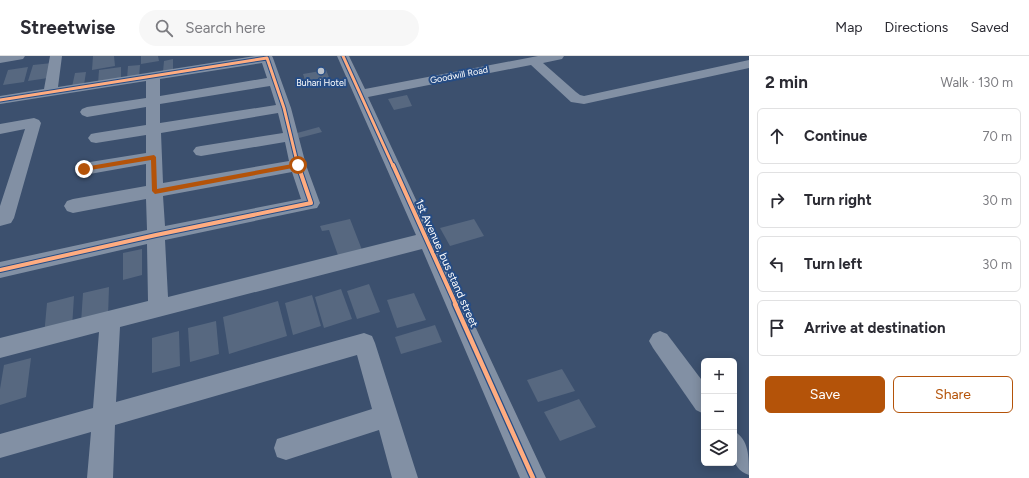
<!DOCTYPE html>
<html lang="en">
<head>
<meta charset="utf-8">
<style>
  :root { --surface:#fff; --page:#f7f7f7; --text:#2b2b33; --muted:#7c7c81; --line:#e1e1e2; --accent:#b45309 }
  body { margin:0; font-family:Figtree,sans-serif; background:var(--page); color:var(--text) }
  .controls { position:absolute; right:12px; bottom:12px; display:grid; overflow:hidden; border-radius:6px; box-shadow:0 2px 10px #0003 }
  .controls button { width:36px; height:36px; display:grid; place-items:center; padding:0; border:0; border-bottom:1px solid var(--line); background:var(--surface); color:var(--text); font:20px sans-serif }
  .stop { position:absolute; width:12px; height:12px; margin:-9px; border:3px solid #b45309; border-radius:50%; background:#fff }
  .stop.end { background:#b45309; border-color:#fff; box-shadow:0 1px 4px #0008 }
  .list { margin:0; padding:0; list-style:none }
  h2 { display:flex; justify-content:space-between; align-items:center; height:52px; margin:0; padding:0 16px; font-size:17px }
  h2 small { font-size:13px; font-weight:400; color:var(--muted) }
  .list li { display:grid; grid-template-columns:26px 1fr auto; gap:12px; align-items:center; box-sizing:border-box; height:56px; margin:0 8px 8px; padding:0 8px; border:1px solid var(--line); border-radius:6px }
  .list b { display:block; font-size:15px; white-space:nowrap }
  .list em { font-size:13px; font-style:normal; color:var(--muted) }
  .actions { display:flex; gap:8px; padding:12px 16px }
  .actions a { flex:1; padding:9px 0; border:1px solid var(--accent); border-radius:6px; text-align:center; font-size:14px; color:var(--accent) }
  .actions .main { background:var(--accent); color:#fff }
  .icon { flex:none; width:22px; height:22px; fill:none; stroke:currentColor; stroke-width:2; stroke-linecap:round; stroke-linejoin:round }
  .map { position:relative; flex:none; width:749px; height:422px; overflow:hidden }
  header { display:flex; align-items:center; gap:24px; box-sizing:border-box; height:56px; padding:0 20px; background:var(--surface); border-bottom:1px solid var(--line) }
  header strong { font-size:19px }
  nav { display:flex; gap:22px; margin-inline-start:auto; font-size:14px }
  .search { width:280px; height:36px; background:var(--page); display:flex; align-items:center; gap:10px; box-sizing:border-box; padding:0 14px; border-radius:22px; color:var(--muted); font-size:15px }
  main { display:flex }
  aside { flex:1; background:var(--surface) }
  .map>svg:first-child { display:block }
</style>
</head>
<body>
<header>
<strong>Streetwise</strong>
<div class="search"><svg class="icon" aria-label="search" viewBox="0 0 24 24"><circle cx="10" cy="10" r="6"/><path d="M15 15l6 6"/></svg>Search here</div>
<nav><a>Map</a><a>Directions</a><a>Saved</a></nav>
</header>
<main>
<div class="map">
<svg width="749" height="422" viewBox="0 0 749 422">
  <rect width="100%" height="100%" fill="#3c506e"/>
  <!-- building -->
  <g fill="#576880">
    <polygon points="93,0 114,0 115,10 92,14"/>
    <polygon points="141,0 158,0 159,5 141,8"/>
    <polygon points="173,3 173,15 163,16 164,5"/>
    <polygon points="52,7 48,22 28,25 33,9"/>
    <polygon points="140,9 139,21 127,23 128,10"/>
    <polygon points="28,11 24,26 3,29 8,14"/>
    <polygon points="121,11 121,24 98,28 99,14"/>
    <polygon points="326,14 331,26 307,30 303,18"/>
    <polygon points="86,16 84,29 72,31 75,17"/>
    <polygon points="407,39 412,50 394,54 388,43"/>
    <polygon points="319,71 322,76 299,82 297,77"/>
    <polygon points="350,163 364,199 340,205 329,174 322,175 320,170"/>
    <polygon points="474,163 484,180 450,190 440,172"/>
    <polygon points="142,193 142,219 123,224 123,197"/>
    <polygon points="369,228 380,256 357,263 347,235"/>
    <polygon points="109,231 108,260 81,267 83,237"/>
    <polygon points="341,233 352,263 324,272 315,241"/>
    <polygon points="414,237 426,264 397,272 387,244"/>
    <polygon points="312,239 321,270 293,279 285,247"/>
    <polygon points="74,240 72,272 44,280 47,247"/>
    <polygon points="278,245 287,280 229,298 223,261"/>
    <polygon points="216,265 219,298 190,306 188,272"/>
    <polygon points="435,269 442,286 401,298 395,281"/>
    <polygon points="179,275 180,310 152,317 152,282"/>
    <polygon points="31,302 26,341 0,349 0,333 4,309"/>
    <polygon points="562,313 575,335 538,346 527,324"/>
    <polygon points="579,343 596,371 560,385 544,356"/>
  </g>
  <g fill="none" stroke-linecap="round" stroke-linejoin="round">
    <!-- minor -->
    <g fill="#8290a4" fill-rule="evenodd">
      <path d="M50,0H62L58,31L255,0H272L273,2L291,52L306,109L320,147L317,152L311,153L165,184L168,241L416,179L337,0H349L365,33L538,0H564L562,3L543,7L576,36L580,39L584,40L749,4V12L584,48L571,46L531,9L368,41L546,422H520L422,193L120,271L116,346L364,277L372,280L375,287L418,422H392L379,374L286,404L277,401L274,392L277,383L372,353L357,299L115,369L113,422H87L91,376L0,402V378L93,352L99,276L0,302V282L148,245L147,188L0,222V206L147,174L146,143L73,157L67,155L64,150L67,145L73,143L146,130V108L84,119L78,117L76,113L78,109L84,107L146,97V79L96,87L91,86L88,82L91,78L96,77L146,69V51L87,61L82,59L80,56L82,53L87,51L146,42V25L0,48V40L44,33ZM262,7L267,22L160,40V23ZM270,30L276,49L160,67V48ZM278,57L283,77L201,90L196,91L193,95L196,99L201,100L285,86L289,105L163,127L161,77ZM292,116L301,143L165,170L163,140Z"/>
      <polygon points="34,62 39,64 41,67 14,162 11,167 0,170 0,150 25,73 0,78 0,68"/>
      <polygon points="660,275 667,278 704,327 704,358 696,354 653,292 649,285 653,278"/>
      <path d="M734,375C749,384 749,400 749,419C728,411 734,395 734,375Z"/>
    </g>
    <!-- major -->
    <polygon fill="#808ea2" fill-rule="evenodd" points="0,0 25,0 23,3 0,7"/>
    <defs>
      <g id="cycleway-far2">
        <polyline points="343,0 393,110"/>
        <polyline points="0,44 267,2 284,52 298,110"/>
      </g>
      <g id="cycleway-far1">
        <polyline points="393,109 456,249"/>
        <polyline points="0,214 156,179 311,147 298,109"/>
      </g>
      <polyline id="cycleway" points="455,248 533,422"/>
    </defs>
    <!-- cycleway-far2 casing -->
    <use href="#cycleway-far2" stroke="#264c84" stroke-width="5"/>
    <!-- cycleway-far1 casing -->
    <use href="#cycleway-far1" stroke="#264c84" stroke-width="6"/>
    <!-- cycleway casing -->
    <use href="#cycleway" stroke="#264c84" stroke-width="7"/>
    <!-- cycleway-far2 -->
    <use href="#cycleway-far2" stroke="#ffac80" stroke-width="3"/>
    <!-- cycleway-far1 -->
    <use href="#cycleway-far1" stroke="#ffac80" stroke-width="4"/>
    <!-- cycleway -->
    <use href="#cycleway" stroke="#ffac80" stroke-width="4.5"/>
  </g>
  <!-- route -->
  <polygon fill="#b45309" points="154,99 156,101 157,133 298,107 301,109 298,111 155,138 152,135 151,104 84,115 81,113 84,111"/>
  <!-- markers -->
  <circle fill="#bbc2cc" stroke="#264c84" stroke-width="1.5" cx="321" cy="15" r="4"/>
  <g text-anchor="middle" stroke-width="4" stroke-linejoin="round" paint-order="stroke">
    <!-- far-street labels -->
    <g font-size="9" fill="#fff" stroke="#264c84">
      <text transform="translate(459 19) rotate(-11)" y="3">Goodwill Road</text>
    </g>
    <!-- far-poi labels -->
    <g font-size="9" fill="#fff" stroke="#264c84">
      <text x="321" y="30">Buhari Hotel</text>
    </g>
    <!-- street labels -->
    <g font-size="11" fill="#fff" stroke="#264c84">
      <text transform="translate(447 207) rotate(66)" y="4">1st Avenue, bus stand street</text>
    </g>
  </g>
</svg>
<div class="controls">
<button>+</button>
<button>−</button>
<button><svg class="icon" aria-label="layers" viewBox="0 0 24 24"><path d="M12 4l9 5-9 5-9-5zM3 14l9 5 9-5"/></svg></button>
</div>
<div class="stop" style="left:298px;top:109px"></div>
<div class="stop end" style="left:84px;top:113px"></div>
</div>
<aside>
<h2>2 min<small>Walk · 130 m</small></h2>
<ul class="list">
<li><svg class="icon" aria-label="ahead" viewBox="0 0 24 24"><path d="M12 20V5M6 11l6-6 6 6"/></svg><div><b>Continue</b></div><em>70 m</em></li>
<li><svg class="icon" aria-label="right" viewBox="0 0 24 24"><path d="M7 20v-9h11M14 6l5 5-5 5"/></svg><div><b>Turn right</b></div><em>30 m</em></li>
<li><svg class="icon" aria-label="left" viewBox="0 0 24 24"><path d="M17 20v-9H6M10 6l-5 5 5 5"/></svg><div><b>Turn left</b></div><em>30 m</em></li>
<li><svg class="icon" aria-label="arrive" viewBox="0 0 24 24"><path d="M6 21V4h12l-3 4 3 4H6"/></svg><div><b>Arrive at destination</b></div></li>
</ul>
<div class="actions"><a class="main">Save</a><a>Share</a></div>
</aside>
</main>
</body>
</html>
